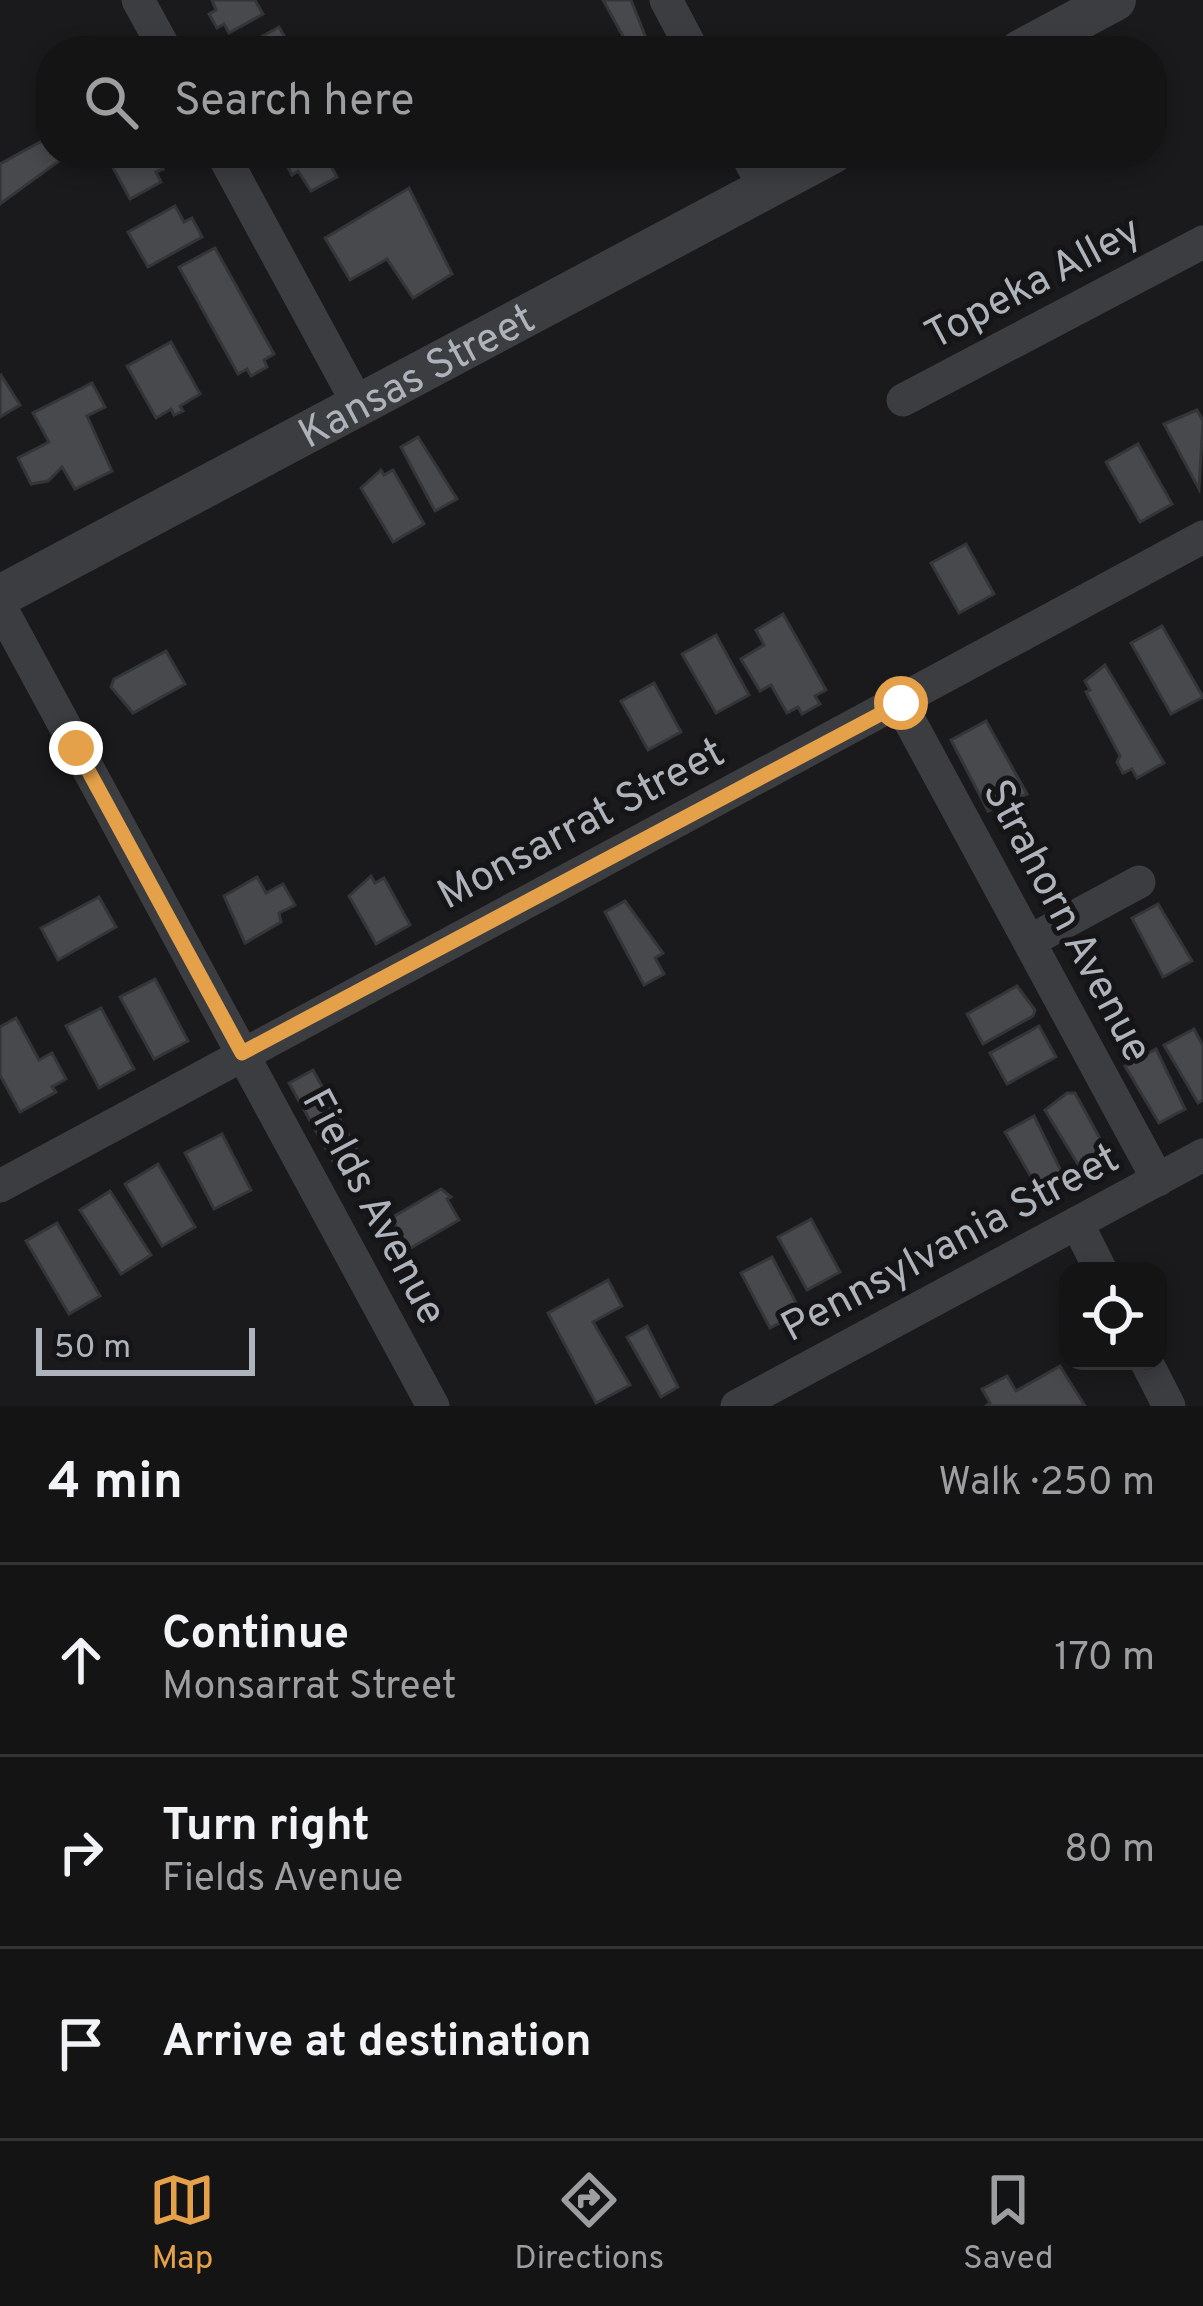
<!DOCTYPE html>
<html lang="en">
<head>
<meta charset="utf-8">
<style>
  :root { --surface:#141415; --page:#212122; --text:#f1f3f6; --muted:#9d9ea0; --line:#333334; --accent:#e5a149 }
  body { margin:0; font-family:Overpass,sans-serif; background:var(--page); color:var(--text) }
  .controls { position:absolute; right:36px; bottom:36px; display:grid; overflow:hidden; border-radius:24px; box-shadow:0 6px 18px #0003 }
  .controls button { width:108px; height:108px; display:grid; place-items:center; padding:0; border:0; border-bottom:3px solid var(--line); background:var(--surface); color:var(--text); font:60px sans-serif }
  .scale { position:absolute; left:36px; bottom:30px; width:219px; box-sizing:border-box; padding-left:12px; border:6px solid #aeb3bb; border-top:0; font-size:33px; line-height:42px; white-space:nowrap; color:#aeb3bb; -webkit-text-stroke:9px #151517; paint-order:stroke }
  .stop { position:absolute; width:36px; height:36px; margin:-27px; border:9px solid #e5a149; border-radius:50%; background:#fff }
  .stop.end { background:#e5a149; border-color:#fff; box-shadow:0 3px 12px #0008 }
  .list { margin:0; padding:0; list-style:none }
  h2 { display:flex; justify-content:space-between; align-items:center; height:156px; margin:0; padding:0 48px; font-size:51px }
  h2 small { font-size:39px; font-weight:400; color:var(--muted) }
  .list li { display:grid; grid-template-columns:78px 1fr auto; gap:36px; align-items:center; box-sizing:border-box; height:192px; padding:0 48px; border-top:3px solid var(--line) }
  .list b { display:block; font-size:45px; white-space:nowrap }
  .list p { margin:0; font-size:39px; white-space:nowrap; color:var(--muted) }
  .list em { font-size:39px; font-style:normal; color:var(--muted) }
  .icon { flex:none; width:66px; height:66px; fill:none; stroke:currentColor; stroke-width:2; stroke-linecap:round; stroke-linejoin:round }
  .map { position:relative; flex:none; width:1203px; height:1406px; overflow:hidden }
  .search { position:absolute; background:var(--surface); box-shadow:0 6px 18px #0003; left:36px; right:36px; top:36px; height:132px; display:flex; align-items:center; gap:30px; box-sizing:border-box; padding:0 42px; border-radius:48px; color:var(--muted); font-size:45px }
  .sheet { height:732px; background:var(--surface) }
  nav { display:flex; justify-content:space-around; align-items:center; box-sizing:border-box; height:168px; border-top:3px solid var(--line); background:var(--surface); font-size:33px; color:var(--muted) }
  nav a { display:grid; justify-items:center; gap:6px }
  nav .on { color:var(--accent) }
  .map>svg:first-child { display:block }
</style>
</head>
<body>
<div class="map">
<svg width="1203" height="1406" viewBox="0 0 1203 1406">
  <rect width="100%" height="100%" fill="#1a1a1c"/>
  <!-- building -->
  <g fill="#47494c" stroke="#343538" stroke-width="3">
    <polygon points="255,0 263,14 229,33 224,24 217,28 209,14 216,10 212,0"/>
    <polygon points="603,0 631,0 646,38 629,47"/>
    <polygon points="279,27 293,51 236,51"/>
    <polygon points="51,136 51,153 70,153 0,204 0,164"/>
    <polygon points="132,153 155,154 163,169 156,172 161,182 130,199 111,164"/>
    <polygon points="290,153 347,153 349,156 331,166 337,177 311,191 298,171 292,175 284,160"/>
    <polygon points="409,188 452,274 413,298 387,259 350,280 325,238"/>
    <polygon points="175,206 184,222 192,218 202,237 148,267 128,232"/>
    <polygon points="215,248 274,354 264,360 267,367 251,376 247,369 238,374 179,267"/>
    <polygon points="171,342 200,394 180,406 183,411 174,415 171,409 156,418 127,366"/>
    <polygon points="1,375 20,405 0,417 0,376"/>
    <polygon points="92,383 105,407 87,416 112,471 75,489 62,467 48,481 31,484 18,458 49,442 33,413"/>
    <polygon points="1197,410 1203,421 1199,489 1164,424"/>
    <polygon points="418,437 457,499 435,511 401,447"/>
    <polygon points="1138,444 1172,504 1140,522 1106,462"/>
    <polygon points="381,470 384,475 393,470 424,524 393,542 361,488"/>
    <polygon points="966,544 994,594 959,613 931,563"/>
    <polygon points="783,614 826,690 815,696 820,704 802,714 798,707 787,713 771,685 760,691 741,659 764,645 756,630"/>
    <polygon points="1162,626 1203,697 1171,714 1131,643"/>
    <polygon points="716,635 749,695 716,713 682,654"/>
    <polygon points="166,651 185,684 133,713 111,687 114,679"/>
    <polygon points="1105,665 1164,763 1137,778 1132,769 1123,773 1117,762 1120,756 1086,692 1090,690 1085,681"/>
    <polygon points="654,683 681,732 648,750 621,701"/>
    <polygon points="986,721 1027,794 988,811 951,740"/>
    <polygon points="371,876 375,883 384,878 410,925 376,944 349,896"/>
    <polygon points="257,877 266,893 283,884 295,905 279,913 281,922 245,943 224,896"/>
    <polygon points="99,897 116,927 58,960 41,928"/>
    <polygon points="625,901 663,953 655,958 664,974 644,985 605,912"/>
    <polygon points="1158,904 1192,961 1163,977 1132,918"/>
    <polygon points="155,979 188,1041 154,1059 120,997"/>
    <polygon points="1017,986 1035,1010 1033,1016 983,1044 967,1014"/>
    <polygon points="101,1008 134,1069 99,1088 66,1026"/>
    <polygon points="16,1018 39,1060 52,1053 66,1079 52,1087 56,1092 20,1112 0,1075 0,1027"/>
    <polygon points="1039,1026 1056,1057 1007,1084 990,1053"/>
    <polygon points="1194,1029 1203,1046 1203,1100 1198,1103 1164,1045"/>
    <polygon points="1156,1049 1185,1109 1159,1123 1125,1066"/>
    <polygon points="313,1070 356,1148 335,1165 289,1083"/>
    <polygon points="1067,1093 1075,1093 1103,1144 1104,1153 1079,1166 1045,1110"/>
    <polygon points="1034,1116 1063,1175 1038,1189 1005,1132"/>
    <polygon points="222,1134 251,1190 214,1209 185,1153"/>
    <polygon points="158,1164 195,1227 162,1246 125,1184"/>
    <polygon points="441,1189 451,1197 447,1199 459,1220 409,1249 391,1218"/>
    <polygon points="110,1191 151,1255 121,1274 80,1210"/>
    <polygon points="811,1219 840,1272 807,1290 778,1237"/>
    <polygon points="57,1223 100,1296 69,1314 26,1241"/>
    <polygon points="772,1257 801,1312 770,1328 741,1273"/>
    <polygon points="608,1280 622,1306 593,1322 630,1385 596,1403 548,1313"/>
    <polygon points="647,1326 678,1387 661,1397 627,1337"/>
    <polygon points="1060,1366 1085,1406 986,1406 990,1403 982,1389 1007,1376 1016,1391"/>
  </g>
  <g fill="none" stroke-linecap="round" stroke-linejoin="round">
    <!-- minor -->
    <g stroke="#3c3d41" stroke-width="33">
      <polyline points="138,0 166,51"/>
      <polyline points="666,0 693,51"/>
      <polyline points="222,153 358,404"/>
      <polyline points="746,153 765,189"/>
      <polyline points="903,400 1203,242"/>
      <polyline points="0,606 433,1406"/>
      <polyline points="900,703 1158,1180"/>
      <polyline points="1030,941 1139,882"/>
      <polyline points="0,1186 1203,537"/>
      <polyline points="1077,1223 1101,1271"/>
      <polyline points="1146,1361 1169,1406"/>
      <polyline points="737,1406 1203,1155"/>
    </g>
    <!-- tertiary -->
    <g stroke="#3c3d41" stroke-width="42">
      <polyline points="1020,51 1115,0"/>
      <path id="s1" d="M0,596L832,153"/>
    </g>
  </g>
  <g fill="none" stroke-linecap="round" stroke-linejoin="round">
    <!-- route -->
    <polyline stroke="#e5a149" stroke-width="15" points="76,748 242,1053 901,703"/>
  </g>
  <g text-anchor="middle" stroke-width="10" stroke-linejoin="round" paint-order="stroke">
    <!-- street labels -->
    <g font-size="42" fill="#aeb3bb" stroke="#151517">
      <text transform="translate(1032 281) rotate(-28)" y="15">Topeka Alley</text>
      <text dy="15" stroke="none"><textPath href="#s1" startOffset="471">Kansas Street</textPath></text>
      <text transform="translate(580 822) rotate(-28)" y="15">Monsarrat Street</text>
      <text transform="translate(1069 920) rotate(62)" y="15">Strahorn Avenue</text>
      <text transform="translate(376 1206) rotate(62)" y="15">Fields Avenue</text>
      <text transform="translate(949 1241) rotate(-28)" y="15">Pennsylvania Street</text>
    </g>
  </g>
</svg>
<div class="controls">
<button><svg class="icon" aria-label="locate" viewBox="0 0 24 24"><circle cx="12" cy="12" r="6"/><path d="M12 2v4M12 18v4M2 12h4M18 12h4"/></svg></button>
</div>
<div class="scale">50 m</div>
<div class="stop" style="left:901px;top:703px"></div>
<div class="stop end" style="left:76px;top:748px"></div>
<div class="search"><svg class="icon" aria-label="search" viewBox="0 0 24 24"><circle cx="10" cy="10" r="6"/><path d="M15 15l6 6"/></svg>Search here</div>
</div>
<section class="sheet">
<h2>4 min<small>Walk · 250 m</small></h2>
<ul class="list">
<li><svg class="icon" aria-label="ahead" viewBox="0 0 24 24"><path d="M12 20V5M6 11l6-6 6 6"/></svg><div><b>Continue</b><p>Monsarrat Street</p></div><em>170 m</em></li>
<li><svg class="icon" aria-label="right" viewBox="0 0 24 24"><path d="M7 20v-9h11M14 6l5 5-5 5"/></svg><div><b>Turn right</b><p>Fields Avenue</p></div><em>80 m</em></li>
<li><svg class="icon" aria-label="arrive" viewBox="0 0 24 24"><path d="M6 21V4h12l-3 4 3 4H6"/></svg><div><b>Arrive at destination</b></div></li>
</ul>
</section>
<nav>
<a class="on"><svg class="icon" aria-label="map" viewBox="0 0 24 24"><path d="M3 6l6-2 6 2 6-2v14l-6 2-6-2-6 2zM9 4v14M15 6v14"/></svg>Map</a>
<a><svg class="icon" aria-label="directions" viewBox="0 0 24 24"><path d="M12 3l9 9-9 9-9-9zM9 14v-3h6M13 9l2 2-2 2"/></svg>Directions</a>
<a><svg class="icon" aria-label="saved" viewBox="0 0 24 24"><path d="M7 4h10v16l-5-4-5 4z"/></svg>Saved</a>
</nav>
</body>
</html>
